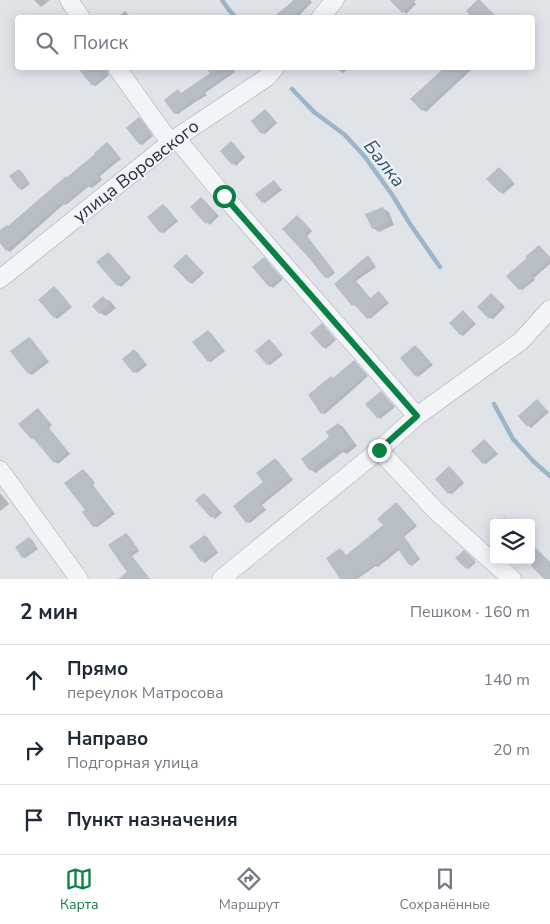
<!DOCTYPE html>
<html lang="ru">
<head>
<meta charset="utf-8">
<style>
  :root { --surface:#fff; --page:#f6f6f7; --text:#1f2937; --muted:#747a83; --line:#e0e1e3; --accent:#0b8043 }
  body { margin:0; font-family:"Nunito Sans",sans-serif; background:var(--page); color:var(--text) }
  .controls { position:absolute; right:15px; bottom:15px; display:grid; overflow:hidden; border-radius:5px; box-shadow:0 2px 12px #0003 }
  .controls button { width:45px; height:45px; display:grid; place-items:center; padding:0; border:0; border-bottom:1px solid var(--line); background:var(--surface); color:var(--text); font:25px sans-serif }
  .stop { position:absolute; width:15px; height:15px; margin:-11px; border:4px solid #0b8043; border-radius:50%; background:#fff }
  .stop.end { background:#0b8043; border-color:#fff; box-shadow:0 1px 5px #0008 }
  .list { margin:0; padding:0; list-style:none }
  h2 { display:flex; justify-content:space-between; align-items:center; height:65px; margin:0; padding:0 20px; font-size:21px }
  h2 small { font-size:16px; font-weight:400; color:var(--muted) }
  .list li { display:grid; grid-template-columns:32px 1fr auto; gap:15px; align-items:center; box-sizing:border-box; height:70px; padding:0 20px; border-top:1px solid var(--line) }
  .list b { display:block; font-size:19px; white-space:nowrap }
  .list p { margin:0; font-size:16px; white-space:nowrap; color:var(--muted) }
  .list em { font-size:16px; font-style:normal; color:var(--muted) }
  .icon { flex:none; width:28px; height:28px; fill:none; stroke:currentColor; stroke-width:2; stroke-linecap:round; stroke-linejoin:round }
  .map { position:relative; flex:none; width:550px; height:579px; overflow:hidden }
  .search { position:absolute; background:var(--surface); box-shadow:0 2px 12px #0003; left:15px; right:15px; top:15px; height:55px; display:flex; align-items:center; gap:12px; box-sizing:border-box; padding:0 18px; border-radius:5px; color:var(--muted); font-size:19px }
  .sheet { height:275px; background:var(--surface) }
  nav { display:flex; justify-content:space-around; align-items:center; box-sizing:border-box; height:70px; border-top:1px solid var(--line); background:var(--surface); font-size:14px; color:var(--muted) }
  nav a { display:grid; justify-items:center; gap:2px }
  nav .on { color:var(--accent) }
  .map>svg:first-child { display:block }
</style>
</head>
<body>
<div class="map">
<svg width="550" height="579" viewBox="0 0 550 579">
  <rect width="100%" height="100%" fill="#e0e4e9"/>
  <!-- shadow -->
  <g fill="#0003">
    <polygon points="34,0 50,0 41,7"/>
    <polygon points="292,0 310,0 312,2 297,18 274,18 294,2"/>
    <polygon points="392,0 413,0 416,4 406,14"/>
    <polygon points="125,11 131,18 117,18"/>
    <polygon points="83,68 103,68 109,75 96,86 93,85 81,69"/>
    <polygon points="208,68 232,68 235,72 205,93 207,95 199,100 198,100 178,114 175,113 178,91 182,93 212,73"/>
    <polygon points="336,68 349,68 343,73"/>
    <polygon points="445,68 469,68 471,70 426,112 412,99"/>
    <polygon points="268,112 277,123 265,134 262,133"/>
    <polygon points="139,118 142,120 153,136 142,145 139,143"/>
    <polygon points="232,143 234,144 245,157 236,166 222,151"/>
    <polygon points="108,144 110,145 121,159 100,176 102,180 92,188 89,186 66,205 64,204 10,252 7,250 0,241 0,232 9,227"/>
    <polygon points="499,169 515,184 503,194 501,192"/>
    <polygon points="19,170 22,172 30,184 22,190 19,188"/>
    <polygon points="274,181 276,183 282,190 265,203 263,202"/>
    <polygon points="204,200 219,216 210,225 192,207"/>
    <polygon points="163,205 166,207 178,221 164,233 161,232"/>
    <polygon points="382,208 389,212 394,225 379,232 373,228"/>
    <polygon points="300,218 312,231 307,236 335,273 328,278 326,277 310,257"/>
    <polygon points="539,246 550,257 550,264 534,278 535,280 522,290 519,289 529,259"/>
    <polygon points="109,253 111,255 131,278 121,287 118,285"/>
    <polygon points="186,255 204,273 192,284 174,266"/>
    <polygon points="368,257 370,258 376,267 356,281 371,299 379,293 389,303 370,319 357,305 356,306 353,305 336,284"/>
    <polygon points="266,260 283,279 273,288 270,286 254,267"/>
    <polygon points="54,288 57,289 72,307 57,319 55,317"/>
    <polygon points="494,296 505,307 493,319 490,318"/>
    <polygon points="103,298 110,301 116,308 106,316 100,313 94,306"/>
    <polygon points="466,314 476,324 463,336 460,334"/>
    <polygon points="324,326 336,340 326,349 323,347"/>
    <polygon points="208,332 211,333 225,351 211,362 208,361"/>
    <polygon points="29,338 32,340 49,362 32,375 29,373 12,351"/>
    <polygon points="269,340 272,342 283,355 270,365 268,364"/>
    <polygon points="415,346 418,348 433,365 418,377 416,375"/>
    <polygon points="134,351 137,352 147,365 137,373 134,372"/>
    <polygon points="356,363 368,376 347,395 325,414 322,413 334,379"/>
    <polygon points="381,392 395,407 380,419 378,417"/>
    <polygon points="537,400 549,412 531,428 519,416"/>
    <polygon points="40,411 52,425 49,428 70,454 58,464 55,462 36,439 34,440 32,438"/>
    <polygon points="338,424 343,427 357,446 347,454 343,452 316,473 311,470 303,459 331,437"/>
    <polygon points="487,442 498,454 486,464 484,463"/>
    <polygon points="275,459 278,461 293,480 262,505 266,510 250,523 247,522"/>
    <polygon points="450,467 464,483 452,494 449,493"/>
    <polygon points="83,470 86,472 95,483 93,485 115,514 97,527 94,526 86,510"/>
    <polygon points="0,493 9,504 0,511"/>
    <polygon points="207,496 222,513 215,519 197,501"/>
    <polygon points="399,505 417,526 404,537 420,559 412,566 409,564 399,550 378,567 376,566 357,579 342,579 328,558 340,550 343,551 347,557 385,526"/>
    <polygon points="504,518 507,520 509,523 499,523"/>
    <polygon points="126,534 129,536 139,551 132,556 150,579 126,579 124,576 129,572"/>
    <polygon points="205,536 208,538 218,553 205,563 202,561"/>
    <polygon points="29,539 32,540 38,549 25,558 23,557"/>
    <polygon points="466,553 476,562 469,569 467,568"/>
  </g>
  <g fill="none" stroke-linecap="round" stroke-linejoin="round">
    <!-- stream -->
    <g stroke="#9bb6c9" stroke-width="4.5">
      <polyline points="222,0 229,10 236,18"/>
      <polyline points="292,89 314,112 345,135 365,157 393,196 410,224 440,267"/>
      <polyline points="494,404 513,439 533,461 550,476"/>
    </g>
  </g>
  <!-- building -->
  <g fill="#b7bec6">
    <polygon points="294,0 310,0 293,18 272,18"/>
    <polygon points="390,0 416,0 402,13"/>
    <polygon points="477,0 480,0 498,18 473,18 466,11"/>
    <polygon points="78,68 107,68 108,73 92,86"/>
    <polygon points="206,68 237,68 203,91 205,93 196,100 195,99 174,114 164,100 178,89 181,93 210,73"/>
    <polygon points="444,68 469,68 422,111 410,99"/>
    <polygon points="265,109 275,121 261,134 251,121"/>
    <polygon points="139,117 151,134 139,144 126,128"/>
    <polygon points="231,141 243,155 232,165 220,151"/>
    <polygon points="107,142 119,157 98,174 100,178 88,187 87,185 63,205 61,203 6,251 0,243 0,230 7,225 8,226 66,176 67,177 95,154 94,153"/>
    <polygon points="499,167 513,181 500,193 486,179"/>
    <polygon points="19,169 29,182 19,189 9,176"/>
    <polygon points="274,180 280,188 262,203 255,194"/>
    <polygon points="201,197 217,214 206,224 190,207"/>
    <polygon points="163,204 176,219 160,233 147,217"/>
    <polygon points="383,207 389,222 372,229 365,214"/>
    <polygon points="297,215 310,229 305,234 334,271 325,278 309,258 282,229"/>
    <polygon points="539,245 550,257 550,260 532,276 533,278 519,290 506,276 527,258 525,257"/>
    <polygon points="108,252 129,276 117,286 96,262"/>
    <polygon points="186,254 202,271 189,283 173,266"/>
    <polygon points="368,255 374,265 354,279 370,298 379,291 387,301 367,319 354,304 352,306 334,284"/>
    <polygon points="264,257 281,277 269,287 252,267"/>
    <polygon points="54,286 70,305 54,318 38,300"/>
    <polygon points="491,293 503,305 489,319 477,307"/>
    <polygon points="103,296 110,304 99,314 92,306"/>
    <polygon points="463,310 474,322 460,335 449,323"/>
    <polygon points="322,323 334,338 323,348 310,333"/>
    <polygon points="208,330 223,349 208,362 192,342"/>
    <polygon points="29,337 47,360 28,374 10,351"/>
    <polygon points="269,339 281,353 267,365 255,351"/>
    <polygon points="415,345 431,363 415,376 400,358"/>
    <polygon points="134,349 145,363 133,373 122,359"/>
    <polygon points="354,360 366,374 345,393 321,414 308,395 331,376 333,378"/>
    <polygon points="381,391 393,405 377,418 365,404"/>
    <polygon points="537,399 547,410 527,427 518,416"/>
    <polygon points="38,408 50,423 47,426 68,452 54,463 33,438 31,439 18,424"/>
    <polygon points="338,423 353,443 341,452 339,449 310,471 301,459 329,437 326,432"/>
    <polygon points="484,439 496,452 483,464 471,451"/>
    <polygon points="275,458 291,478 260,503 264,508 246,523 233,506 263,482 256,473"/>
    <polygon points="449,466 463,481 448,494 435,479"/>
    <polygon points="83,469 93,482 91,483 113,512 93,527 82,512 85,510 64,483"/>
    <polygon points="204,493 220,511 211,518 195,500"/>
    <polygon points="396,502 415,524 403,535 419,558 409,565 397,548 375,566 374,565 352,579 340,579 326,558 340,548 345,556 383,525 377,519"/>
    <polygon points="126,533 137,549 130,554 150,579 118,579 127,572 108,545"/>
    <polygon points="205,535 216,551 201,562 189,546"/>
    <polygon points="29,537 36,547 22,558 15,547"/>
    <polygon points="531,543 550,562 550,579 544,579 531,566"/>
    <polygon points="464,550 475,560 466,569 455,558"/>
  </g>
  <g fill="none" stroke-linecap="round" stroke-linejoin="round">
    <defs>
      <g id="minor">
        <polyline points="69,0 81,18"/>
        <polyline points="320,18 335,0"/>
        <polyline points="117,68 170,142"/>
        <polyline points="176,138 224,196 417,416"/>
        <polyline points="0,279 176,138 266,78 275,68"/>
        <polyline points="379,450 436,511 512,579"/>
        <polyline points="0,470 79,579"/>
        <polyline points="221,579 379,450 417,416 521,341 550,309"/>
      </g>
    </defs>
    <!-- minor casing -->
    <use href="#minor" stroke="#a5abb3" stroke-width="19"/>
    <!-- minor -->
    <use href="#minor" stroke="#f2f4f7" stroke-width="18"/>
  </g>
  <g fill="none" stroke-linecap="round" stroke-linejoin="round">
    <!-- route -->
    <polyline stroke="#0b8043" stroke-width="6" points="224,196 417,416 379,450"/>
  </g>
  <g text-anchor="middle" stroke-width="4" stroke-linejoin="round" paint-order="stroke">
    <!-- street labels -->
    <g font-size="18" fill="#283340" stroke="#eff3f6">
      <text transform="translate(136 171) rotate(-38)" y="6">улица Воровского</text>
    </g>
    <!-- water labels -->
    <g font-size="19" font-style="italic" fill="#325674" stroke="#eff3f6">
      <text transform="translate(385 163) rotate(52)" y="7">Балка</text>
    </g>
  </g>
</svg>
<div class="controls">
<button><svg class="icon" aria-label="layers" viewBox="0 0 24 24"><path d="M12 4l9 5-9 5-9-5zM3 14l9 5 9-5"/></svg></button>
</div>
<div class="stop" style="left:224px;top:196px"></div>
<div class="stop end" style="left:379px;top:450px"></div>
<div class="search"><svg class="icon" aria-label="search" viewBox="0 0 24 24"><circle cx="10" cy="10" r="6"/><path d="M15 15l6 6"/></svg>Поиск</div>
</div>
<section class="sheet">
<h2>2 мин<small>Пешком · 160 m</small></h2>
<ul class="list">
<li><svg class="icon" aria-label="ahead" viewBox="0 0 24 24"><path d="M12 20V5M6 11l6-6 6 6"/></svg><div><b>Прямо</b><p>переулок Матросова</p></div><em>140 m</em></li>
<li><svg class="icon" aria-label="right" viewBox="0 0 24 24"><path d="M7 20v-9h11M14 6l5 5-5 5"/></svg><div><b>Направо</b><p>Подгорная улица</p></div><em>20 m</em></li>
<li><svg class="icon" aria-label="arrive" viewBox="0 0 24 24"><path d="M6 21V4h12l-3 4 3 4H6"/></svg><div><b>Пункт назначения</b></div></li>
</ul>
</section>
<nav>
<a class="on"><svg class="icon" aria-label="map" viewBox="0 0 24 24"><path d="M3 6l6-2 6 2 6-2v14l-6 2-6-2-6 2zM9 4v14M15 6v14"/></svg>Карта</a>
<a><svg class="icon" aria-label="directions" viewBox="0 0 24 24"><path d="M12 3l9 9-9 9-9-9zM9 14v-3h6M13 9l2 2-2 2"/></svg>Маршрут</a>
<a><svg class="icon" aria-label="saved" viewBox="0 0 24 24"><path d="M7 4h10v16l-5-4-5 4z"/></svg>Сохранённые</a>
</nav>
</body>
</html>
